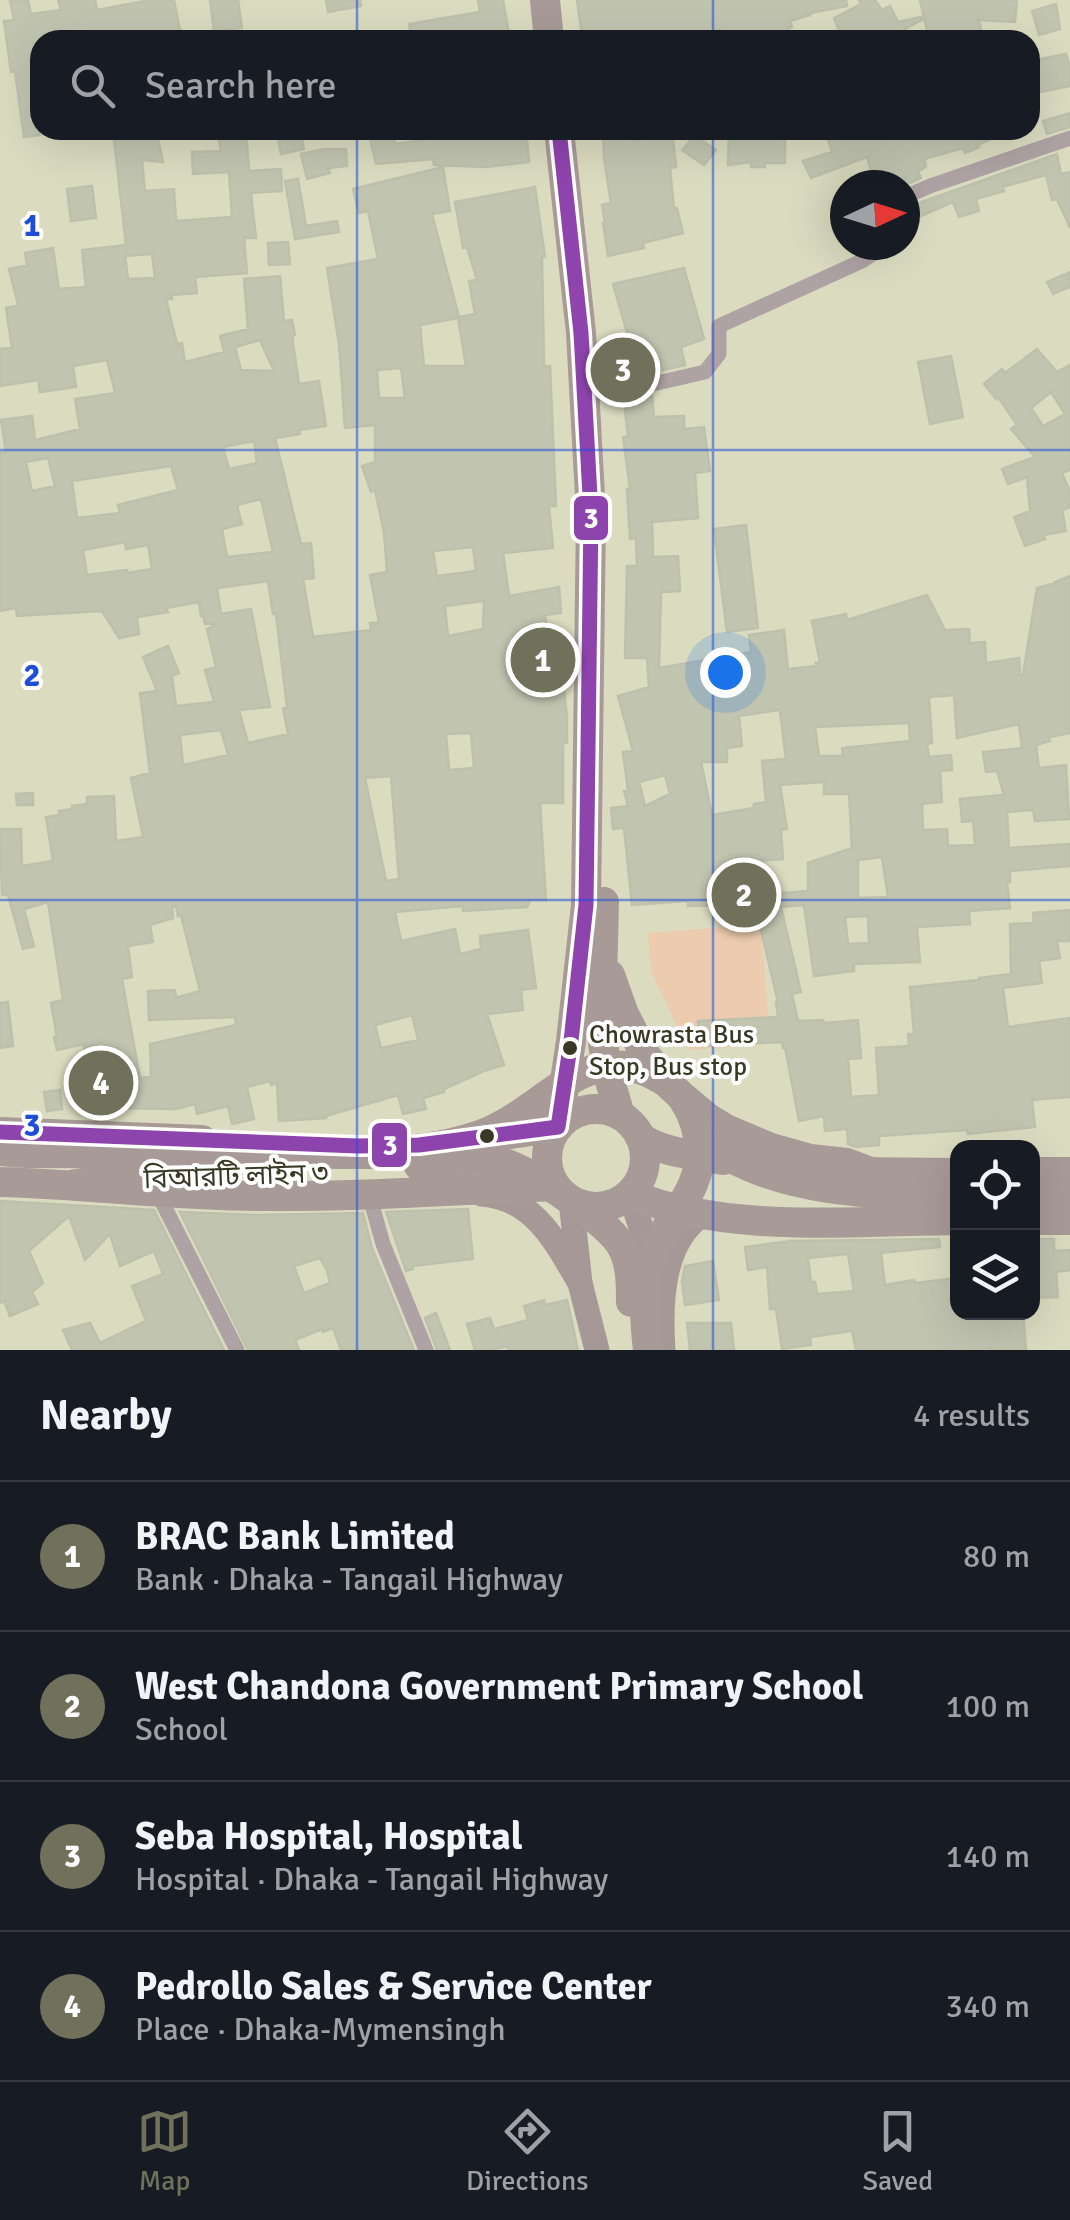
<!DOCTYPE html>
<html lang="en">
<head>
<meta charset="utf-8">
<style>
  :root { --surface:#171b24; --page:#242831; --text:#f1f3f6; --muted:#9ea1a6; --line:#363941; --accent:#71715b }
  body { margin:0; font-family:Signika,"Noto Sans Bengali",sans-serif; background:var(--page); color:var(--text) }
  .controls { position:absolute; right:30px; bottom:30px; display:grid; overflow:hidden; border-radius:20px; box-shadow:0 10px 40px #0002 }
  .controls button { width:90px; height:90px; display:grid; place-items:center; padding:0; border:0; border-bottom:2px solid var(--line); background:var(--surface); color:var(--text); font:50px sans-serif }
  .compass { position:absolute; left:830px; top:170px; width:90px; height:90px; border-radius:50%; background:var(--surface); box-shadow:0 10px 40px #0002; rotate:86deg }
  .you { position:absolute; left:725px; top:672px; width:35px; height:35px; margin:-25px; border:8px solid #fff; border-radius:50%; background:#1a73e8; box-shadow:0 0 0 15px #1a73e833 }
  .badge { display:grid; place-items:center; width:65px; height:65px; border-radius:50%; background:var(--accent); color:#fff; font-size:32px; font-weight:700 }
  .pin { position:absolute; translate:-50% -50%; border:5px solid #fff; box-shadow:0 2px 10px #0006 }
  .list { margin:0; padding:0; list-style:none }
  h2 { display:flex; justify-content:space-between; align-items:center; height:130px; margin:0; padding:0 40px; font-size:42px }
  h2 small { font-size:32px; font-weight:400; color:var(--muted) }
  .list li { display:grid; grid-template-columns:65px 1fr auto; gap:30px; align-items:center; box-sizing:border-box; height:150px; padding:0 40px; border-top:2px solid var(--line) }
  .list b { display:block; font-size:38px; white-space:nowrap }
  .list p { margin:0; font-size:32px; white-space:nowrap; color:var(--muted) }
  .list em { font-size:32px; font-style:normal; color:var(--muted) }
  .icon { flex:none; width:55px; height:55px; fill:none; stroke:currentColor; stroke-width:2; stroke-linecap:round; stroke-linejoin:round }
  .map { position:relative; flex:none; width:1070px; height:1350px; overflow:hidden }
  .search { position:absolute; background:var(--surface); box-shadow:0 10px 40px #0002; left:30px; right:30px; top:30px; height:110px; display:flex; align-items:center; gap:25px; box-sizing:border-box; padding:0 35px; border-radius:30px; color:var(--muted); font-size:38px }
  .sheet { height:730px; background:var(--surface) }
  nav { display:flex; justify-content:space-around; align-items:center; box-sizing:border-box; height:140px; border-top:2px solid var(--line); background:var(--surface); font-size:28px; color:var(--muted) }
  nav a { display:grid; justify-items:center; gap:5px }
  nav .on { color:var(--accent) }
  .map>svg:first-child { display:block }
</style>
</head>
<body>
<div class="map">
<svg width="1070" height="1350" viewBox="0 0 1070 1350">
  <rect width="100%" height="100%" fill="#dbdbc0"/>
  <!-- green -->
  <polygon fill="#eccbae" points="761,924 770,1044 688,1050 651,971 648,933"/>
  <!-- building -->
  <g fill="#c1c5b0" stroke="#bdc1ac" stroke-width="2.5" fill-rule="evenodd">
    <polygon points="10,0 28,0 31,14 61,10 58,0 95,0 97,10 150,0 174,0 181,35 155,40 40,40 40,64 37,64 40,91 40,135 24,137 15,71 11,72 4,21 14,20"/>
    <polygon points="210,0 238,0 242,28 214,31"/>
    <polygon points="326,0 360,0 361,6 328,12"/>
    <polygon points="478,0 503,0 510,40 412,40 409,24 480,12"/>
    <polygon points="577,0 846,0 847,6 810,13 810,15 790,21 792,27 787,29 793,40 724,40 722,29 689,39 687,33 663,40 590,40 589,33 582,35"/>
    <polygon points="859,0 875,0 882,10 890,6 898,22 921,17 922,20 884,40 843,40 834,18 861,4"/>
    <polygon points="920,0 1017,0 1015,22 979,20 983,40 969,40 969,37 929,39"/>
    <polygon points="1056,4 1060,29 1039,35 1032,11"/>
    <polygon points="1066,54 1070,68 1070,86 1030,94 1030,61"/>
    <polygon points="1070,113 1070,127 1047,134 1043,121"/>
    <path d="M113,130H156L163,162L142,160L145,191L174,189L176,221L232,217L229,172L193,174L192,152L221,151L217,130H246L249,171L281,169L282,191L251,193L256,238H244L247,273L195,277L197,293L171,295L172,299H166L177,344L182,343L185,362L224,352L220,336L248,329L244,279L280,276L284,321L292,320L295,335L292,336L299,384L319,381L326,426L299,430L300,434L275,438L301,544L311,543L314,578L303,579L313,637L371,630L370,623L379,622L370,575L387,572L384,532L375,490L371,492L362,466L375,462V425L345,428L339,344L327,268L378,259L368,211L359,213L353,189L443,167L450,211L432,214L459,317L475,314L469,281L477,280L467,247L463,248L455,202L535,187L545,257H542L544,367L550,366L556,506H549L553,548L503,553L509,596L559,587L561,613L545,615L558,681L563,680L567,718V743H563V803H540L546,900H530L527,907L463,911V906L395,912L401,941L455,929L460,954L481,949L480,936L528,930L536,988L521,990L523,1010L487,1014L504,1065L484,1071L444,1089V1092L423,1098L426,1109L403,1114L398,1095L326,1116V1118L279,1121L277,1083L271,1085L270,1081L247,1087L254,1119L232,1124L228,1106L197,1114L195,1104L176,1109L114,1108L90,1111L84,1044L57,1050L54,1037H57L51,1003L63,1000L48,902L24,909L34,946L23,949L8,895H2L0,829H21L22,866L53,861L46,817L60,815L59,811L73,809L72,806L87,804V797L114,796L116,841L143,837L131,778L150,773L140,693L157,691L143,657L168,646L179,673L172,676L176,706L214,702L205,670L216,667L207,629L220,623L205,624L203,615L201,616L199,602L166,608L168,612L137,617L139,634L119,638L102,611L17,616L16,608L0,611V453L6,452L1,420L32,416L35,440L80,429L75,399L115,393L107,360L73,366L76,387L40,392L38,380L0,386V349L12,348L6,308L18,305L9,269L27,265L25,253L53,248L59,289L86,287L82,250L126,245ZM152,254L155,278L128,279L125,256ZM458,318L466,366H424L420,325ZM260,340L274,371L241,370L235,347ZM401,368L405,398H379L377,370ZM254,441L257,463L229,469L223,447ZM48,458L55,486L32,491L26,462ZM171,466L178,490L118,505L120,513L77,518L72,481ZM261,499L273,552L227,557L222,529L242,524L237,505ZM125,542L126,549L148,545L152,569L127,573V570L87,575L83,550ZM473,547L476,571L437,576L433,551ZM268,581L273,614H276L287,707L283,708L288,734L248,743L239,710L270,707L257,640L251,609L221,614L217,588ZM484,601L483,629L448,636L445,606ZM221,730L228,755L183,765L180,735ZM471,733L474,768L449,770L446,734ZM391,776L399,879L386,881L365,778ZM176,906L178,916L181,915L200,991L176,998L175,990L148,991L149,1020L235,1017L236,1025L150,1044L151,1077L140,1078L122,979L132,977L128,946L153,942L150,925L173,918L172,907ZM412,1015L418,1040L381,1048L375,1025Z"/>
    <polygon points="276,130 300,130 304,149 281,154"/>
    <polygon points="422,130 485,130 486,134 526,130 529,162 485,167 434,165 433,159 376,164 370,139 393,133 395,144 424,140"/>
    <polygon points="603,130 632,130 633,140 658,137 657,130 672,130 676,167 670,168 674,209 677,208 683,233 643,243 644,248 608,256 603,223 605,223 602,205 611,203 604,158"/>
    <polygon points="729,130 785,130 785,163 765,163 765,167 751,167 751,162 728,165"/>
    <polygon points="825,130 847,130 848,135 868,130 1009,130 978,145 979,147 965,153 963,148 924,159 926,166 918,172 921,178 905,185 905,178 880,185 875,185 867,157 811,178 803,161 832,152"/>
    <polygon points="695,136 716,150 704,165 682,150"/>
    <polygon points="324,149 346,149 347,166 328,168 330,173 307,179 301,154"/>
    <polygon points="1057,154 1061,174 1070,172 1070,228 1057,199 1052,200 1046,175 1002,187 1004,191 976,199 979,211 959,217 953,202 905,223 905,208"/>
    <polygon points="298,179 306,226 337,221 339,232 295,239 285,181"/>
    <polygon points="92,186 96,218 71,221 67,189"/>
    <polygon points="288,242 290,264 269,265 268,243"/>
    <polygon points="684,268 704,339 681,347 685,365 634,377 632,363 625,365 624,341 629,340 613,284"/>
    <polygon points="1070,272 1070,287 1053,294 1047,282"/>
    <path d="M1037,349L1057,372L1070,365V470L1062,473L1070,492V507L1062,510L1066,531L1043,535L1045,539L1025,546L1014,517L1030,511L1027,477L1008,484L1002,469L1035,457L1011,429L1017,425L998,397L996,399L984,384L1002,369L1005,373ZM1051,392L1065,414L1043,426L1031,408Z"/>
    <polygon points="951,356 963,417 930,424 918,362"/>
    <path d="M652,396L654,417L684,416V429L704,427L710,471L695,473L698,518L652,522L653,557L678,556L680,591L661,592L659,668L751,652L749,635L784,630L788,669L817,666L816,663H820L812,621L846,614L847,620L927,595L945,630L969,629L970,643L985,642L986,663L1019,658L1020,675H1023L1037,588L1056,583L1055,582L1070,576V733L1049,737L1050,741L1036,745L1039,768L1066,765L1069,819L1035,821L1033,810L1007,812L1009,848L1070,844V866L1010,871V882H1007L1010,908L969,911L970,924L917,927L920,962L854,964V971L814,976L804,905L781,907L801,992L792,994L798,1021L823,1020L824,1023L858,1020L861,1058L848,1059L851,1097L879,1095L876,1048L909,1046L908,1034H914L910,987L979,980V978L1011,974L1010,924L1034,923L1033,913L1070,910V941H1057L1060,958L1039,961L1042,983L1003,988L1008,1027L1070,1018V1097L1032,1100L1035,1127L968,1134L967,1130L879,1136V1145L856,1147L848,1144L847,1129L825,1131L824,1116L799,1121L785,1047L783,1048L782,1042L699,1046L698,1021L778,1017L776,1002H778L754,901H728L729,905L688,906V901L632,905L624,828L613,829L611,808L628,806L624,791L628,790L623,752L633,751L618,696L649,687L647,658H625L627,566H637L636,538L630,539L627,489H630L623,437L628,436L624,402ZM954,695L957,738L1019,724L1022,748L983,752L986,772L997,771L1004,795L960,799L962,822L973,821L975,845L948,846L947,829L923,830L922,804L942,802L940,771L952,770L951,755L929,757L927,744L932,743L929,697ZM778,710L780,711L786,759L762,761L766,802L754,804V808L712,815L701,762H727V748L742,746L739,716ZM909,723L910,741L842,748L843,756H819L815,727ZM665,775L670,794L645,806L639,782ZM824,782V794H849L852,848L808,863V891L770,894V883H756L755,861L783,859L781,830L787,829L780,785ZM882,857L888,897L861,898L858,897V860ZM868,916L869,943L848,944L845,917Z"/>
    <polygon points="746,525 758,628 727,632 714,529"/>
    <polygon points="33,793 33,805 17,805 16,794"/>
    <polygon points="8,1002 13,1046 0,1048 0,1003"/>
    <polygon points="60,1090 62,1109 47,1111 44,1092"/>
    <polygon points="0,1201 154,1210 224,1350 72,1350 63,1330 90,1323 100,1343 146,1321 132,1286 163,1274 154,1251 120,1266 110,1234 85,1260 69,1216 29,1251 43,1283 32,1292 38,1304 10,1316 4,1301 0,1303"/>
    <polygon points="468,1209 473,1259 412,1266 413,1269 406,1271 386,1212"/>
    <path d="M180,1212L258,1215L363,1213L372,1248L414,1350H341L333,1328L323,1332L322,1329L295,1340L299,1350H248ZM320,1258L327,1270L330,1283L304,1293L294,1266Z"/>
    <path d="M939,1239L940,1247L881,1253L885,1285L914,1280L915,1283L958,1278V1312H1023L1026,1350H991V1348L970,1350H856L852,1331L810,1337L811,1345L782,1349L776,1309H770L767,1267L748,1270L745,1247L791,1241ZM848,1254L854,1291L817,1294L815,1282H811L808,1258Z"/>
    <polygon points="1032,1239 1054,1239 1054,1251 1070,1250 1070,1270 1056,1272 1058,1297 1032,1298"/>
    <polygon points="713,1261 719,1300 685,1305 682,1281 685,1266"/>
    <polygon points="544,1300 545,1305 567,1300 578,1350 508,1350 508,1346 492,1350 475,1350 467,1324 490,1318 494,1329 528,1320 524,1306"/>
    <polygon points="436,1313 450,1350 437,1350 425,1318"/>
    <polygon points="687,1323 731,1323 734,1350 690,1350"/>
  </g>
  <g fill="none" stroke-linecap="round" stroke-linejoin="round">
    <!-- street -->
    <g stroke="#afa2a4" stroke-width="15">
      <polyline points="905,197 930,186 1070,138"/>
      <polyline points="605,395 705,372 719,354 719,326 862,261 874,253 875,245"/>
      <polyline points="157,1192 237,1350"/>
      <polyline points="369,1194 383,1244 426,1350"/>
    </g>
    <!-- primary -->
    <g stroke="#a59897" stroke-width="25">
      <path d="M482,1194C535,1198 556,1243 580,1283"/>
      <polyline points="630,1194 655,1270"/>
      <polyline points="571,1201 580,1283 597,1350"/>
      <path d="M663,1350C660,1305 661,1245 700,1216"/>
    </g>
    <!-- highway -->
    <g stroke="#a89a97" stroke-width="30">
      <polyline points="545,0 549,40"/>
      <polyline points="604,902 601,1028 607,1071 620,1115"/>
      <polyline points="610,975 624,1014 644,1053 672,1088 708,1118 726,1129 771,1148 810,1159 847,1163 873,1173"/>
      <circle cx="596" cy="1158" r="49"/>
      <polyline points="0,1132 202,1140"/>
      <path d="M640,1137C661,1153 698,1155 723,1160"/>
      <polyline points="477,1139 558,1127 571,1041 586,905 591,514 581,333 559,130"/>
      <polyline points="853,1172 958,1173"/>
      <polyline points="1032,1172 1070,1172"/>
      <path d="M0,1182C86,1184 172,1196 258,1196C357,1197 456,1190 555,1186"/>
      <path d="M630,1194C726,1234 855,1221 958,1220"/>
      <polyline points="1032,1197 1070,1198"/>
      <polyline points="1032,1220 1070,1220"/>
    </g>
    <!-- highway-bridge -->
    <g stroke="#a89a97" stroke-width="30">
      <path d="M696,1124L705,1145C725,1155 747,1167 769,1174C829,1194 895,1195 958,1196"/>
      <path d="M0,1151L27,1153L378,1154C415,1149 455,1146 490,1131C541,1110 585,1045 647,1072C662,1079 674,1086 683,1099C698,1122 702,1145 697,1172C690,1200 669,1219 657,1245C641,1277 644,1316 648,1350"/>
      <path d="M419,1166C444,1163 472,1157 497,1161C525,1166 611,1222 623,1249C631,1265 631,1285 631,1302"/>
      <polyline points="76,1184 162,1174 198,1174"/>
    </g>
    <defs>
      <polyline id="bus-1" points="0,1132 358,1146 419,1145 558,1127 571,1041 586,905 591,514 581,333 559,130"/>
    </defs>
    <!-- bus-1 casing -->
    <use href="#bus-1" stroke="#fff" stroke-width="22"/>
    <!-- bus-1 -->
    <use href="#bus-1" stroke="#8e44ad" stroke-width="15"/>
  </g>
  <!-- grid -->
  <path fill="none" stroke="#1d4ed8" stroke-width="2.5" stroke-opacity="0.55" d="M357,0V40M713,0V40M357,130V1350M713,130V1350M0,450H1070M0,900H1070"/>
  <!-- markers -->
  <g fill="#383824" stroke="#fff" stroke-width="4">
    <circle cx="570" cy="1048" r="9"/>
    <circle cx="487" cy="1136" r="9"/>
  </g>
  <g text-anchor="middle" stroke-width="8" stroke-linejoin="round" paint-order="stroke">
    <!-- bus labels -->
    <g font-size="26" fill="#383824" stroke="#fff" text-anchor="start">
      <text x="589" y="1043">Chowrasta Bus<tspan x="589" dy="32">Stop, Bus stop</tspan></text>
    </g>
    <!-- street labels -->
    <g font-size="28" fill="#383824" stroke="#fff">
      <text transform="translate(236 1175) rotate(-2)" y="10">বিআরটি লাইন ৩</text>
    </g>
  </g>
  <g font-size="32" text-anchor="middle" font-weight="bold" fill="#1d4ed8" stroke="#fff" stroke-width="8" stroke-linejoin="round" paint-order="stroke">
    <text x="32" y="236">1</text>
    <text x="32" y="686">2</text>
    <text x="32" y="1136">3</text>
  </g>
  <g stroke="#fff" stroke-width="4">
    <rect x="572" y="494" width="38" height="48" rx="10" fill="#8e44ad"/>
    <rect x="370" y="1121" width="39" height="48" rx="10" fill="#8e44ad"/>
  </g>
  <g font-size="28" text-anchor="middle" font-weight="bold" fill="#fff">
    <text x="591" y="528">3</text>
    <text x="390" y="1155">3</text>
  </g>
</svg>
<div class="controls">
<button><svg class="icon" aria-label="locate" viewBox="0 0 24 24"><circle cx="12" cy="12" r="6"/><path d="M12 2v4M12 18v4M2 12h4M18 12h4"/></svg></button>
<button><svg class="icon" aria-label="layers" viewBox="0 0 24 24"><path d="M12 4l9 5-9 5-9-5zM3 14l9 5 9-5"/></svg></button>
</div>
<svg class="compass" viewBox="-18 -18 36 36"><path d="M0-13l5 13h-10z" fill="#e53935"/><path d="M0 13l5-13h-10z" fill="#9ea1a6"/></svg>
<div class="you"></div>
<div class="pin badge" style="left:543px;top:660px">1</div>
<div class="pin badge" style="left:744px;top:895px">2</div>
<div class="pin badge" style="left:623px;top:370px">3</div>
<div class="pin badge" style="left:101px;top:1083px">4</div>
<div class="search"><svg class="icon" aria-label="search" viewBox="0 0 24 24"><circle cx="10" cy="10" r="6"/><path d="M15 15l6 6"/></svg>Search here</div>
</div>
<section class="sheet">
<h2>Nearby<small>4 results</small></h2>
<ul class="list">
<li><span class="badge">1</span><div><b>BRAC Bank Limited</b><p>Bank · Dhaka - Tangail Highway</p></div><em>80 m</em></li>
<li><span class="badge">2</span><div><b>West Chandona Government Primary School</b><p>School</p></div><em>100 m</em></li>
<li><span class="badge">3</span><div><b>Seba Hospital, Hospital</b><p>Hospital · Dhaka - Tangail Highway</p></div><em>140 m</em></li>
<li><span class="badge">4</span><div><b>Pedrollo Sales &amp; Service Center</b><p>Place · Dhaka-Mymensingh</p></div><em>340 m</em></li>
</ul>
</section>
<nav>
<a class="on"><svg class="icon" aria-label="map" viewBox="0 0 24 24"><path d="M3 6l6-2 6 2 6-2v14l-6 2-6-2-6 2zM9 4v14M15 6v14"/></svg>Map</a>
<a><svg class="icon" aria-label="directions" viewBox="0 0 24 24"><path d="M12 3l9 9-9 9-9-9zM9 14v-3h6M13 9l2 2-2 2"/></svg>Directions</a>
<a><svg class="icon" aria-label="saved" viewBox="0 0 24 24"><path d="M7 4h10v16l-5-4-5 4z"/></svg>Saved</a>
</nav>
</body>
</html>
